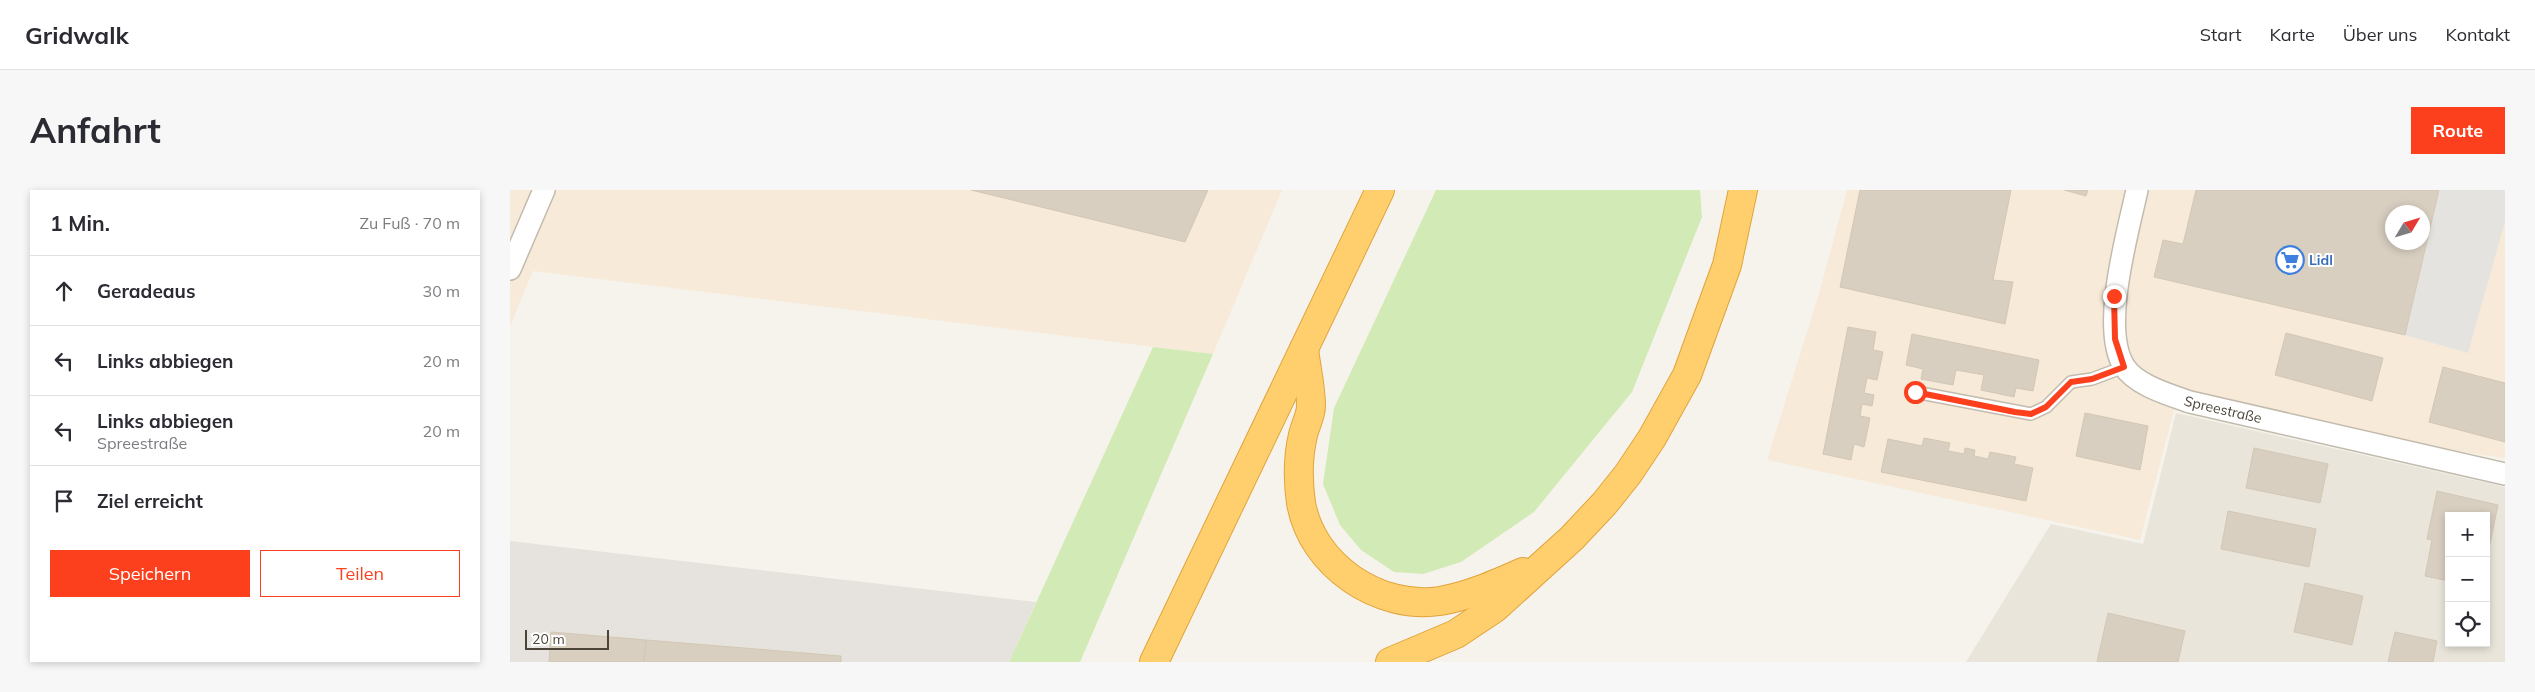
<!DOCTYPE html>
<html lang="de">
<head>
<meta charset="utf-8">
<style>
  :root { --surface:#fff; --page:#f7f7f7; --text:#2b2b33; --muted:#7c7c81; --line:#e1e1e2; --accent:#fc3f1d }
  body { margin:0; font-family:Mulish,sans-serif; background:var(--page); color:var(--text) }
  .controls { position:absolute; right:15px; bottom:15px; display:grid; overflow:hidden; border-radius:0px; box-shadow:0 2px 8px #0003 }
  .controls button { width:45px; height:45px; display:grid; place-items:center; padding:0; border:0; border-bottom:1px solid var(--line); background:var(--surface); color:var(--text); font:25px sans-serif }
  .compass { position:absolute; left:1875px; top:15px; width:45px; height:45px; border-radius:50%; background:var(--surface); box-shadow:0 2px 8px #0003; rotate:52deg }
  .scale { position:absolute; left:15px; bottom:12px; width:84px; box-sizing:border-box; padding-left:5px; border:2px solid #4b4439; border-top:0; font-size:14px; line-height:18px; white-space:nowrap; color:#4b4439; -webkit-text-stroke:4px #fff; paint-order:stroke }
  .stop { position:absolute; width:15px; height:15px; margin:-11px; border:4px solid #fc3f1d; border-radius:50%; background:#fff }
  .stop.end { background:#fc3f1d; border-color:#fff; box-shadow:0 1px 5px #0008 }
  .list { margin:0; padding:0; list-style:none }
  h2 { display:flex; justify-content:space-between; align-items:center; height:65px; margin:0; padding:0 20px; font-size:21px }
  h2 small { font-size:16px; font-weight:400; color:var(--muted) }
  .list li { display:grid; grid-template-columns:32px 1fr auto; gap:15px; align-items:center; box-sizing:border-box; height:70px; padding:0 20px; border-top:1px solid var(--line) }
  .list b { display:block; font-size:19px; white-space:nowrap }
  .list p { margin:0; font-size:16px; white-space:nowrap; color:var(--muted) }
  .list em { font-size:16px; font-style:normal; color:var(--muted) }
  .actions { display:flex; gap:10px; padding:15px 20px }
  .actions a { flex:1; padding:11px 0; border:1px solid var(--accent); border-radius:0px; text-align:center; font-size:18px; color:var(--accent) }
  .actions .main { background:var(--accent); color:#fff }
  .icon { flex:none; width:28px; height:28px; fill:none; stroke:currentColor; stroke-width:2; stroke-linecap:round; stroke-linejoin:round }
  .map { position:relative; flex:none; width:1995px; height:472px; overflow:hidden; border-radius:0px }
  header { display:flex; align-items:center; gap:30px; box-sizing:border-box; height:70px; padding:0 25px; background:var(--surface); border-bottom:1px solid var(--line) }
  header strong { font-size:24px }
  nav { display:flex; gap:28px; margin-inline-start:auto; font-size:18px }
  .intro { display:flex; align-items:center; justify-content:space-between; box-sizing:border-box; height:120px; padding:0 30px }
  h1 { margin:0; font-size:35px }
  .button { padding:12px 22px; border-radius:0px; background:var(--accent); color:#fff; font-size:18px; font-weight:700 }
  main { display:flex; gap:30px; padding:0 30px }
  aside { flex:1; background:var(--surface); border-radius:0px; box-shadow:0 2px 8px #0003 }
  .map>svg:first-child { display:block }
</style>
</head>
<body>
<header>
<strong>Gridwalk</strong>
<nav><a>Start</a><a>Karte</a><a>Über uns</a><a>Kontakt</a></nav>
</header>
<div class="intro"><h1>Anfahrt</h1><a class="button">Route</a></div>
<main>
<aside>
<h2>1 Min.<small>Zu Fuß · 70 m</small></h2>
<ul class="list">
<li><svg class="icon" aria-label="ahead" viewBox="0 0 24 24"><path d="M12 20V5M6 11l6-6 6 6"/></svg><div><b>Geradeaus</b></div><em>30 m</em></li>
<li><svg class="icon" aria-label="left" viewBox="0 0 24 24"><path d="M17 20v-9H6M10 6l-5 5 5 5"/></svg><div><b>Links abbiegen</b></div><em>20 m</em></li>
<li><svg class="icon" aria-label="left" viewBox="0 0 24 24"><path d="M17 20v-9H6M10 6l-5 5 5 5"/></svg><div><b>Links abbiegen</b><p>Spreestraße</p></div><em>20 m</em></li>
<li><svg class="icon" aria-label="arrive" viewBox="0 0 24 24"><path d="M6 21V4h12l-3 4 3 4H6"/></svg><div><b>Ziel erreicht</b></div></li>
</ul>
<div class="actions"><a class="main">Speichern</a><a>Teilen</a></div>
</aside>
<div class="map">
<svg width="1995" height="472" viewBox="0 0 1995 472">
  <rect width="100%" height="100%" fill="#f6f3ec"/>
  <!-- residential -->
  <path fill="#eae5da" fill-rule="evenodd" d="M1666,223L1995,297V472H1456L1541,334L1633,354ZM1939,326H1976V453H1939Z"/>
  <!-- commercial -->
  <g fill="#f7ead8" fill-rule="evenodd">
    <polygon points="0,0 772,0 703,164 23,81 0,136"/>
    <path d="M1337,0H1995V268L1664,220L1630,350L1257,270L1308,107ZM1882,22H1912V52H1882Z"/>
  </g>
  <!-- industrial -->
  <polygon fill="#e6e2dd" points="0,351 526,412 499,472 0,472"/>
  <!-- green -->
  <g fill="#d2eab5">
    <polygon points="926,0 1190,0 1192,27 1122,202 1024,322 951,372 913,384 884,382 851,360 830,335 813,294 824,218"/>
    <polygon points="643,157 703,164 570,472 499,472"/>
  </g>
  <!-- parking -->
  <polygon fill="#e5e3e0" points="1929,0 1995,0 1995,31 1958,163 1895,145"/>
  <!-- building -->
  <g fill="#d8cfc1" stroke="#d3c7b4" fill-rule="evenodd">
    <polygon points="461,0 698,0 675,52"/>
    <polygon points="1350,0 1501,0 1483,90 1503,92 1495,134 1330,97"/>
    <polygon points="1554,0 1578,0 1576,6"/>
    <path d="M1686,0H1929L1895,145L1644,87L1653,50L1673,54ZM1882,22H1912V52H1882Z"/>
    <polygon points="1338,137 1366,142 1363,160 1373,162 1367,190 1357,188 1354,203 1364,205 1362,216 1352,214 1350,226 1360,228 1354,257 1344,254 1341,270 1313,264"/>
    <polygon points="1776,143 1873,168 1862,211 1765,185"/>
    <polygon points="1402,144 1529,170 1523,201 1506,198 1504,207 1471,200 1474,185 1446,180 1443,195 1411,189 1413,179 1396,175"/>
    <polygon points="1933,177 1995,193 1995,252 1919,232"/>
    <polygon points="1575,223 1638,236 1630,280 1566,266"/>
    <polygon points="1414,248 1440,253 1438,261 1454,264 1455,258 1465,260 1464,266 1478,269 1480,262 1506,267 1504,274 1523,278 1516,311 1371,282 1378,249 1412,256"/>
    <polygon points="1744,258 1818,274 1810,313 1736,298"/>
    <polygon points="1927,301 1988,315 1978,363 1976,326 1939,326 1939,391 1915,386 1922,350 1917,349"/>
    <polygon points="1718,321 1806,339 1799,377 1711,359"/>
    <polygon points="1795,393 1853,406 1842,455 1784,442"/>
    <polygon points="1598,423 1675,441 1668,472 1587,472"/>
    <polygon points="41,442 136,450 134,472 39,472"/>
    <polygon points="1885,442 1927,451 1923,472 1878,472"/>
    <polygon points="136,450 331,466 331,472 134,472"/>
  </g>
  <g fill="none" stroke-linecap="round" stroke-linejoin="round">
    <defs>
      <polyline id="lane" points="1405,202 1521,224 1536,217 1561,192 1582,189 1614,177"/>
      <g id="street">
        <path id="s1" d="M1627,0C1618,42 1590,138 1614,176C1625,195 1660,205 1680,212L1995,284"/>
        <polyline points="0,79 34,0"/>
      </g>
      <g id="highway">
        <path d="M794,159C796,177 801,197 801,216C801,225 795,236 793,245C788,266 788,292 791,313C802,376 869,420 930,411C959,406 986,394 1013,382"/>
        <polyline points="644,472 870,0"/>
        <polyline points="880,472 946,444 985,418 1062,348 1094,314 1118,284 1142,248 1177,185 1217,75 1233,0"/>
      </g>
    </defs>
    <!-- lane casing -->
    <use href="#lane" stroke="#c2bbae" stroke-width="14"/>
    <!-- street casing -->
    <use href="#street" stroke="#c2bbae" stroke-width="24"/>
    <!-- highway casing -->
    <use href="#highway" stroke="#e0a43c" stroke-width="30"/>
    <!-- lane -->
    <use href="#lane" stroke="#fff" stroke-width="11"/>
    <!-- street -->
    <use href="#street" stroke="#fff" stroke-width="21"/>
    <!-- highway -->
    <use href="#highway" stroke="#ffcf6e" stroke-width="28"/>
  </g>
  <g fill="none" stroke-linecap="round" stroke-linejoin="round">
    <!-- route -->
    <polyline stroke="#fc3f1d" stroke-width="6" points="1405,202 1505,222 1521,224 1536,217 1561,192 1582,189 1614,177 1605,149 1604,106"/>
  </g>
  <!-- icons -->
  <defs>
    <symbol id="supermarket-ring" viewBox="-11 -11 22 22"><circle r="9.5" fill="#fff" stroke="#3f7fe0" stroke-width="1.5"/><path d="M-6-5.5h2.5l.6 2H6L4.5 2H-2.5L-4.4-4H-6ZM-1.5 3.2a1.3 1.3 0 1 0 .1 0ZM3 3.2a1.3 1.3 0 1 0 .1 0Z" fill="#3f7fe0"/></symbol>
  </defs>
  <g fill-rule="evenodd">
    <use href="#supermarket-ring" x="1764" y="54" width="32" height="32"/>
  </g>
  <g text-anchor="middle" stroke-width="4" stroke-linejoin="round" paint-order="stroke">
    <!-- shop labels -->
    <g font-size="14" font-weight="bold" fill="#366cbe" stroke="#fff" text-anchor="start">
      <text x="1799" y="75">Lidl</text>
    </g>
    <!-- street labels -->
    <g font-size="14" fill="#4b4439" stroke="#fff">
      <text dy="5" stroke="none"><textPath href="#s1" startOffset="290">Spreestraße</textPath></text>
    </g>
  </g>
</svg>
<div class="controls">
<button>+</button>
<button>−</button>
<button><svg class="icon" aria-label="locate" viewBox="0 0 24 24"><circle cx="12" cy="12" r="6"/><path d="M12 2v4M12 18v4M2 12h4M18 12h4"/></svg></button>
</div>
<svg class="compass" viewBox="-18 -18 36 36"><path d="M0-13l5 13h-10z" fill="#e53935"/><path d="M0 13l5-13h-10z" fill="#7c7c81"/></svg>
<div class="scale">20 m</div>
<div class="stop" style="left:1405px;top:202px"></div>
<div class="stop end" style="left:1604px;top:106px"></div>
</div>
</main>
</body>
</html>
